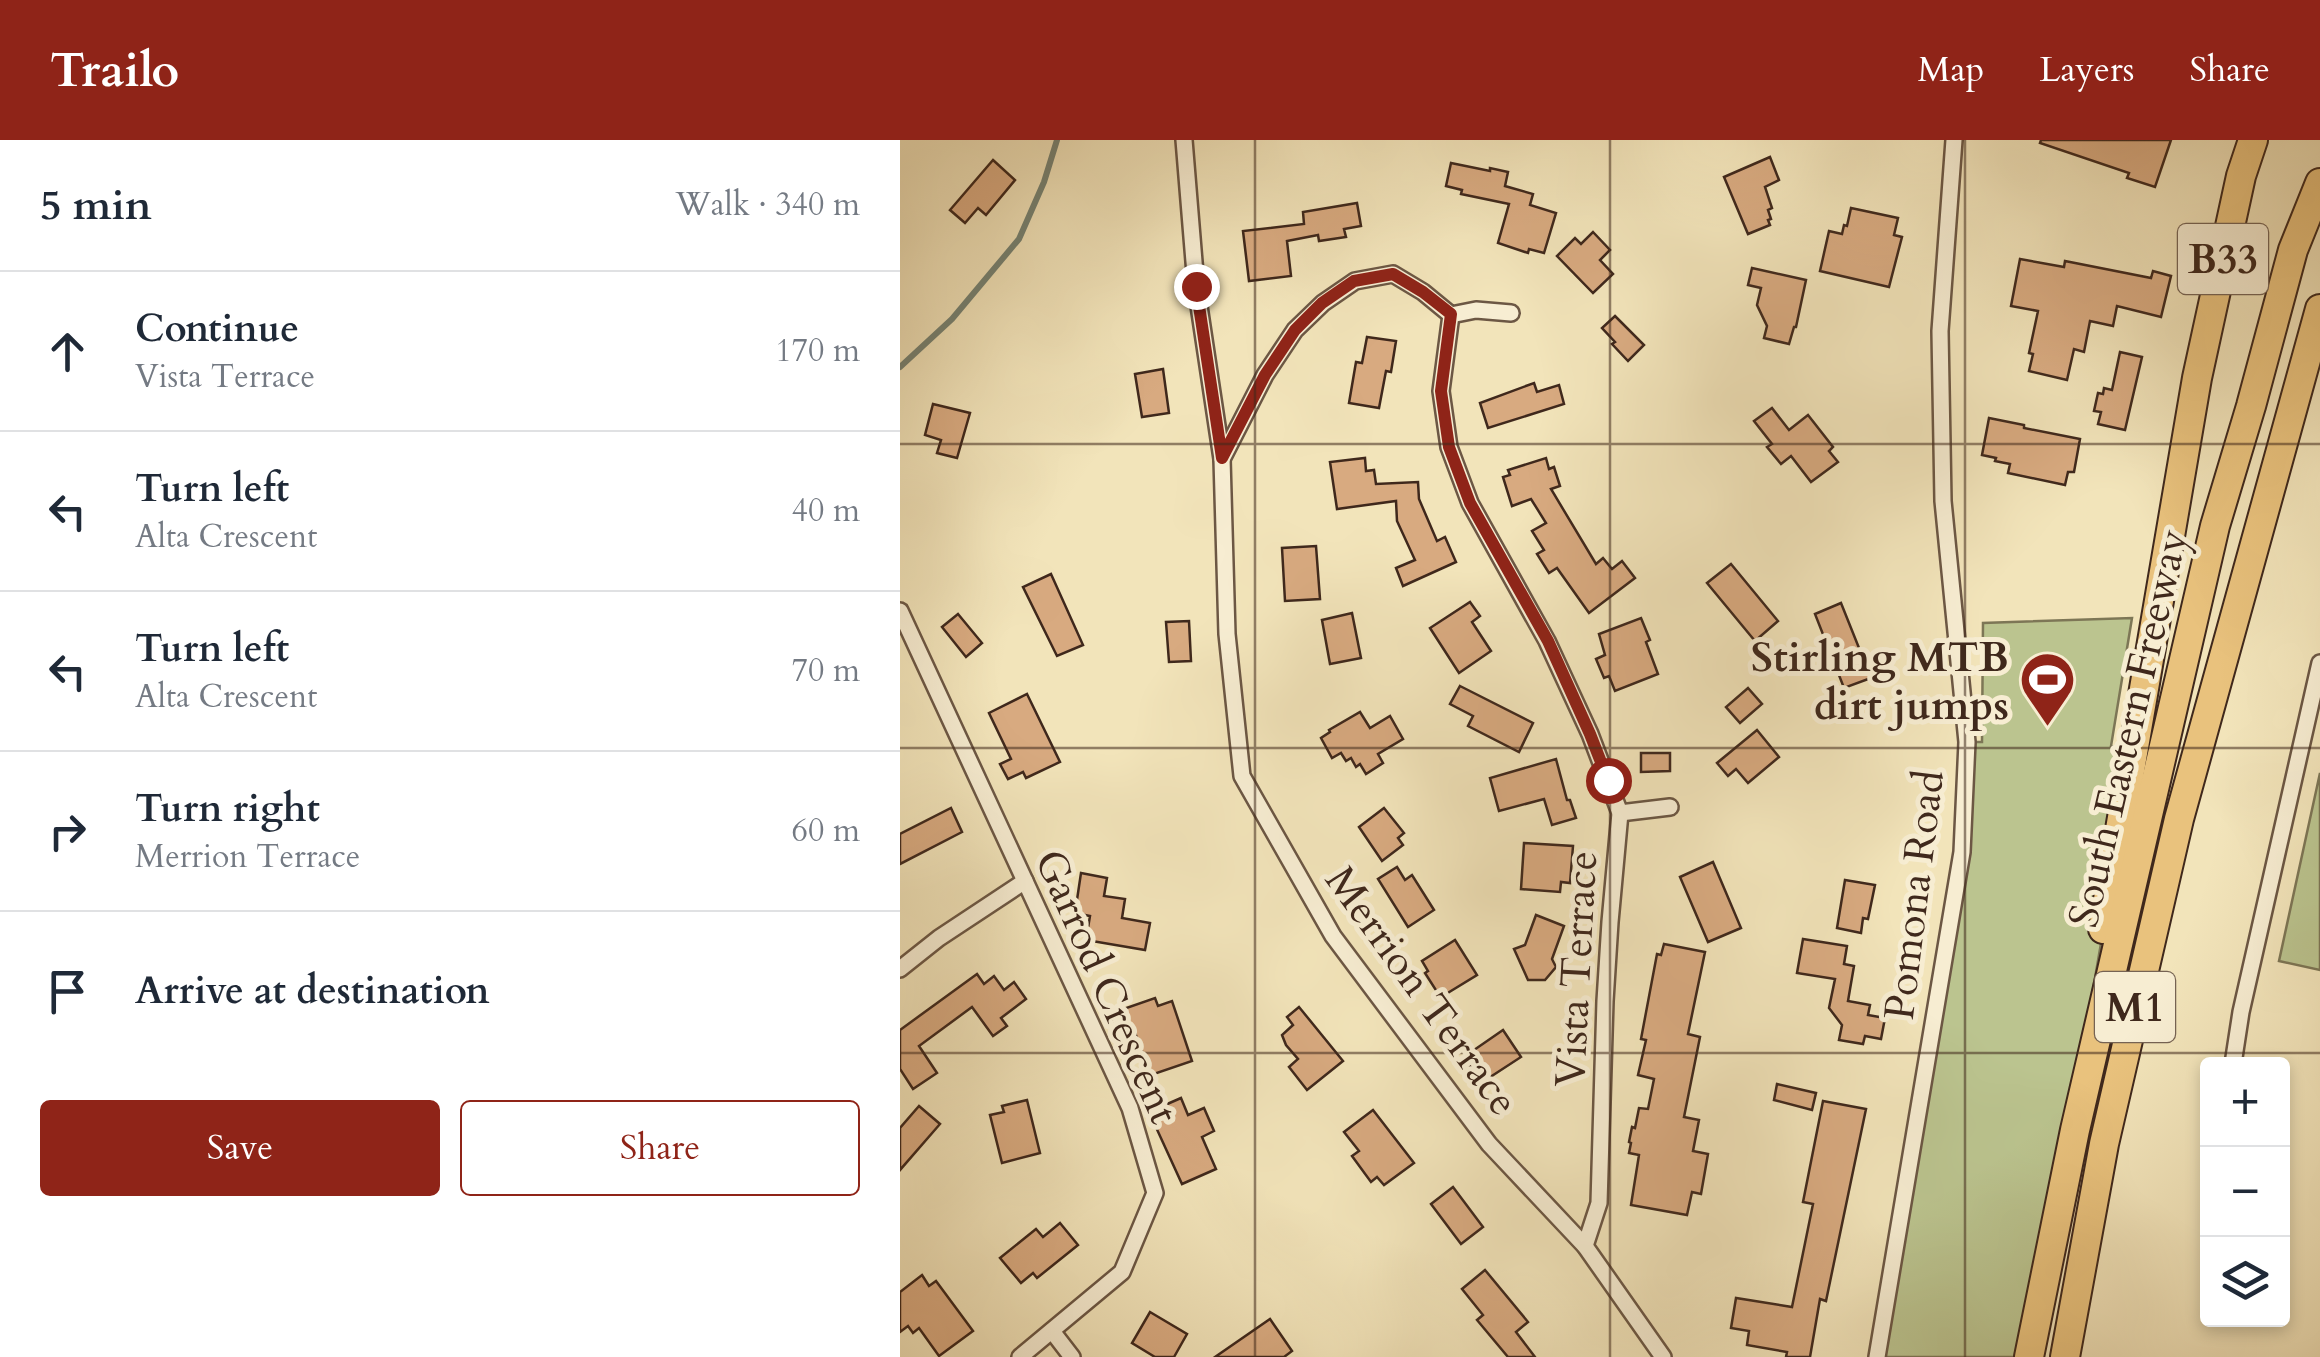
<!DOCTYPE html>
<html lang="en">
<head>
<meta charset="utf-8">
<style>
  :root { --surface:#fff; --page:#f6f6f7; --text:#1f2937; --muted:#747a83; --line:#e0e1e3; --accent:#8f2418 }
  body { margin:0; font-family:Cardo,serif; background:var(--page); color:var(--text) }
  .controls { position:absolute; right:30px; bottom:30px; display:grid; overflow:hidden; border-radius:10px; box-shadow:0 5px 15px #0003 }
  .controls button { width:90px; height:90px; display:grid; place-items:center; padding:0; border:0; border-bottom:2px solid var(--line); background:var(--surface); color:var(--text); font:50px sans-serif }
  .stop { position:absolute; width:30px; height:30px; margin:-22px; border:8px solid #8f2418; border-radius:50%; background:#fff }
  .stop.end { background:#8f2418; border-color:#fff; box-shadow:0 2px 10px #0008 }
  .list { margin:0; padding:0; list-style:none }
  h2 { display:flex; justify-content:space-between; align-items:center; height:130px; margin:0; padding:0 40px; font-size:42px }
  h2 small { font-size:32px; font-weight:400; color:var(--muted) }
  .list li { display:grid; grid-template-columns:65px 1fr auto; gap:30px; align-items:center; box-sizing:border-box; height:160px; padding:0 40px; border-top:2px solid var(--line) }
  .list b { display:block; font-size:38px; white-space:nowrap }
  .list p { margin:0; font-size:32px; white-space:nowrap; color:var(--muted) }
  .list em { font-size:32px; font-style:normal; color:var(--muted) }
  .actions { display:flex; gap:20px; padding:30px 40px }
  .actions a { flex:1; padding:22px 0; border:2px solid var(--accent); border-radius:10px; text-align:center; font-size:35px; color:var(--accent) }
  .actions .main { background:var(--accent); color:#fff }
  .icon { flex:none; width:55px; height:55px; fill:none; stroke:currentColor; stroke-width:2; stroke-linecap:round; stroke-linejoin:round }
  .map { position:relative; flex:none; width:1420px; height:1217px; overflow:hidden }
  header { display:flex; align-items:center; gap:60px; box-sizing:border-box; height:140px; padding:0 50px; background:var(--accent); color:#fff }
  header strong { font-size:48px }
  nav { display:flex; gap:55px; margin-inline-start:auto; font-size:35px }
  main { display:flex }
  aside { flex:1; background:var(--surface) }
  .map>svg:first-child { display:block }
</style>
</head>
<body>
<header>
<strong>Trailo</strong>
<nav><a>Map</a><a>Layers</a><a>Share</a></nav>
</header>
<main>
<aside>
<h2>5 min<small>Walk · 340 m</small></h2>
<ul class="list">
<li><svg class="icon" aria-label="ahead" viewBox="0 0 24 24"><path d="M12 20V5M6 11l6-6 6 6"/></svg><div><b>Continue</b><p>Vista Terrace</p></div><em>170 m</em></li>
<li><svg class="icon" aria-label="left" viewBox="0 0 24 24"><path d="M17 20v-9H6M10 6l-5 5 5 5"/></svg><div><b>Turn left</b><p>Alta Crescent</p></div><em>40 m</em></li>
<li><svg class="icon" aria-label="left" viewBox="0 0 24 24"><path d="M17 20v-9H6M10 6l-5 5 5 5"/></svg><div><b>Turn left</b><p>Alta Crescent</p></div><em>70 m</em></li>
<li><svg class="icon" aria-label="right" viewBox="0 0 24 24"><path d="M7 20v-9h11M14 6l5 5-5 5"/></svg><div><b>Turn right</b><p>Merrion Terrace</p></div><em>60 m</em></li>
<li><svg class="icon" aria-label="arrive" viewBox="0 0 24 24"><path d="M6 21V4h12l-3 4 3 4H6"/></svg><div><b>Arrive at destination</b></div></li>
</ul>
<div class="actions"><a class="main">Save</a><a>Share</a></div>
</aside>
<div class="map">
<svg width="1420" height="1217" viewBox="0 0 1420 1217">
  <rect width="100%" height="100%" fill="#f2e4ba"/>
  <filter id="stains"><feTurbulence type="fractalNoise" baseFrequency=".002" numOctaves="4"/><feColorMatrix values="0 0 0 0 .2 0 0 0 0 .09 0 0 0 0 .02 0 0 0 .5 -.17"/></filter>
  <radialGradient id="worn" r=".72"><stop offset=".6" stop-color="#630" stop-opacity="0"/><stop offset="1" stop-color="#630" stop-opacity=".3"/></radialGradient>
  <!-- green -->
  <g fill="#bbc48f" stroke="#7d7656" stroke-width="2.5">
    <polygon points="1232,478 1211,606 1235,608 1129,1217 977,1217 1038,858 1067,602 1082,602 1083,483"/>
    <polygon points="1420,633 1420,830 1379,821"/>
  </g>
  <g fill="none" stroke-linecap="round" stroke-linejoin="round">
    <!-- stream -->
    <polyline stroke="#768374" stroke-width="6" points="0,227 52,179 119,99 144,42 157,0"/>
  </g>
  <!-- building -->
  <g fill="#d8aa80" stroke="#3f281c" stroke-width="2.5">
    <polygon points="1141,0 1271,0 1255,47 1227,38 1229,33 1140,3"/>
    <polygon points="870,17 879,40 865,47 872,68 868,70 871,79 868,80 870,85 848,94 824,37"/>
    <polygon points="93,20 115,40 86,75 78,68 65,83 50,70"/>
    <polygon points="551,23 590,31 590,28 608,32 605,46 633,54 630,65 656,73 644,113 629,109 628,113 598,103 609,64 561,54 562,50 546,46"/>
    <polygon points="457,63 461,86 444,89 446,97 419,101 418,95 387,101 391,136 349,141 343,91 404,84 403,72"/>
    <polygon points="951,68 998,78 994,95 1002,97 989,147 920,131 929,91 942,94 944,85 947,86"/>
    <polygon points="693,92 710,110 700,120 713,134 693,153 657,116 675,98 681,104"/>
    <polygon points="1120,119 1164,127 1165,121 1251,138 1253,131 1271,136 1261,177 1217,166 1213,186 1190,181 1184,212 1174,209 1167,240 1129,231 1133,214 1129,213 1138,171 1111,166"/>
    <polygon points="852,128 906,140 896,187 894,187 889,204 864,198 867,186 857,165 861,148 848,145"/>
    <polygon points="715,176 744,205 728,221 712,204 715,202 702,188"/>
    <polygon points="467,197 496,201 491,232 486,231 479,268 449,263 456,222 462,223"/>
    <polygon points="1220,212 1242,217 1225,290 1198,284 1201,272 1194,271 1198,253 1203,254 1204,248 1212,250"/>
    <polygon points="263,229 269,273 242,277 235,234"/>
    <polygon points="634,243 637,252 659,245 664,264 588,288 580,263"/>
    <polygon points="33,264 70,273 57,318 37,313 41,300 25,295"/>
    <polygon points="872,268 889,290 908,275 933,307 929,311 938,322 911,342 891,316 881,324 867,307 872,304 854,281"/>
    <polygon points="1089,278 1124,285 1124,288 1180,299 1174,332 1168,332 1165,345 1108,333 1110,324 1095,321 1096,318 1082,315"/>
    <polygon points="465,318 466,331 474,330 476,344 518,342 519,359 537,401 545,397 556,422 503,446 496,428 515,420 497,381 496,361 437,369 430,322"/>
    <polygon points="646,318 649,329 654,327 660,346 651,349 696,424 703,418 712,429 722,421 735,438 689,473 657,428 649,433 637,414 644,410 632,391 646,383 631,359 612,366 603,337 610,335 608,330"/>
    <polygon points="416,406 420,459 385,461 382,408"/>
    <polygon points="831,424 878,481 855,501 807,443"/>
    <polygon points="151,434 183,505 157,516 123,447"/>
    <polygon points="570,462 580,476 572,482 591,511 559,533 530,488"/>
    <polygon points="941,463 971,538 944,548 915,474"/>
    <polygon points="452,473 461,518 430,524 422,480"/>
    <polygon points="58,474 82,503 66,517 42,487"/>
    <polygon points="741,478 750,500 746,502 758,534 715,551 709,536 704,538 696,519 705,515 699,494"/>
    <polygon points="289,481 291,521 269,522 266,482"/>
    <polygon points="560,546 633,583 619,612 568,586 573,576 550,564"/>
    <polygon points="848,548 862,564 840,583 826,567"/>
    <polygon points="127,554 160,622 126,638 123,632 108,639 100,624 111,619 89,573"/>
    <polygon points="460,572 470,588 490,576 503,599 478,614 483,623 466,634 460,624 456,627 451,618 446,621 441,613 432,618 421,598 430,592 429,590"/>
    <polygon points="857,590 879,617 848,643 836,629 828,636 817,623"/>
    <polygon points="741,613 770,613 770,631 741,632"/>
    <polygon points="656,619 667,660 670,660 676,678 652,685 644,659 599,671 590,638"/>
    <polygon points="51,668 62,692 0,724 0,694"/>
    <polygon points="484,668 504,693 498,698 503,705 482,721 459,687"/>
    <polygon points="624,703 673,706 670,743 661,742 660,752 621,749"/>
    <polygon points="813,722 841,788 808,802 780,737"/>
    <polygon points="497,727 505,740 512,735 534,770 508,787 478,739"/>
    <polygon points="181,733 207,738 204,756 225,759 222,778 250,783 245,810 186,800 190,776 175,773"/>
    <polygon points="945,740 975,745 968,779 963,778 961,793 937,788"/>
    <polygon points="636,775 664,786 652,819 656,827 645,840 628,840 614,809 625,805"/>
    <polygon points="903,799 947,806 944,824 954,826 948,861 970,865 968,875 985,878 981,899 965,896 963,904 939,900 942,885 929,868 935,839 897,833"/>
    <polygon points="555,800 577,835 546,854 545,852 539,855 525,833 528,831 522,821"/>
    <polygon points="764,804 805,812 788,894 800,897 784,977 799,980 793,1011 808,1014 801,1054 792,1052 787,1075 731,1065 739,1015 729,1013 731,1003 729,1002 732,987 735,988 739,968 748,969 754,939 738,935 746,900 741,899 757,814 761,815"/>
    <polygon points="77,834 84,844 94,836 104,850 114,842 126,859 101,878 107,886 93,896 72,867 19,906 37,933 13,949 0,929 0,890"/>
    <polygon points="255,858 258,866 272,861 292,921 251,935 234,890 217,896 209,874"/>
    <polygon points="399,867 443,921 407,950 389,927 398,919 386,905 382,895 393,885 387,877"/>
    <polygon points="603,890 621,917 581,943 566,920 576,913 574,910"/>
    <polygon points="877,944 916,953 912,970 874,960"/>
    <polygon points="281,958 288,975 304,968 314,991 302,997 316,1029 282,1044 249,972"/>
    <polygon points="127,960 140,1013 102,1023 90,975 104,972 102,966"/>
    <polygon points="923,961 966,969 926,1161 920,1159 910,1217 886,1217 887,1212 847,1205 849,1191 831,1188 836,1158 892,1167 913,1064 903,1062"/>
    <polygon points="19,966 40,984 0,1030 0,988"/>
    <polygon points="473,970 514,1023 484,1045 477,1037 471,1042 452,1016 459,1011 444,992"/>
    <polygon points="553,1047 583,1087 561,1104 531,1064"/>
    <polygon points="160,1083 178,1105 137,1138 133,1133 121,1143 100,1118 136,1089 143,1097"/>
    <polygon points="585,1130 628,1182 616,1192 635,1217 608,1217 577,1180 583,1175 562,1149"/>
    <polygon points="22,1135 29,1146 36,1141 73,1191 39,1216 19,1188 13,1193 8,1186 0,1192 0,1152"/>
    <polygon points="250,1172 287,1194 274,1217 255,1217 232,1203"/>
    <polygon points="370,1179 392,1211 384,1217 315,1217"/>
  </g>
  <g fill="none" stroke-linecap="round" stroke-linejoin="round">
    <defs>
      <g id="minor">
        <polyline points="284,0 296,146 322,319 327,494 342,636 433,796 589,1004 685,1106 763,1217"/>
        <polyline points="551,175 541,251 549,307 570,363 647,501 690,594 720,673 710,782 705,861 699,1063 685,1106"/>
        <polyline points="322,319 365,235 395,190 423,163 455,141 493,134 523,152 551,175 576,170 611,173"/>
        <polyline points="0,471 230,968 255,1053 222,1132 120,1217"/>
        <polyline points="720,673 770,667"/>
        <polyline points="0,829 39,798 125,741"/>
        <polyline points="1333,924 1341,872 1420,523"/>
        <polyline points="152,1191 172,1217"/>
        <polyline points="977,1217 1062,712 1067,602 1043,361 1040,191 1054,0"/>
      </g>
      <g id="motorway">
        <polyline points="1203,789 1297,238 1341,36 1353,0"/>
        <polyline points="1129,1217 1175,990 1315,386 1351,266 1393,110 1420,43"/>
        <polyline points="1165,1217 1204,1004 1279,679 1420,169"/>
      </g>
    </defs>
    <!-- minor casing -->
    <use href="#minor" stroke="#6c5744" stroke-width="20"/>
    <!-- motorway casing -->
    <use href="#motorway" stroke="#3f281c" stroke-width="32"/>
    <!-- minor -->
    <use href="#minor" stroke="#f7edd2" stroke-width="15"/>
    <!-- motorway -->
    <use href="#motorway" stroke="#e9c27d" stroke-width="28"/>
  </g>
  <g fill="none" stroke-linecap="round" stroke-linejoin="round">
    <!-- route -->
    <polyline stroke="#8f2418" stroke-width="12" points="296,146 322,318 365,235 395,190 422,163 454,141 493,134 523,152 551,174 541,251 549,307 570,363 648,501 690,594 708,640"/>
  </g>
  <!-- grid -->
  <path fill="none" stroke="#3f281c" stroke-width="2.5" stroke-opacity="0.55" d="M355,0V1217M710,0V1217M1065,0V1217M0,304H1420M0,608H1420M0,913H1420"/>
  <!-- icons -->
  <defs>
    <symbol id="stadium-pin" viewBox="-11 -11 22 30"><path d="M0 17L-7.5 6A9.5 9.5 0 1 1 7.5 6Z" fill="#8f2418" stroke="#f7edd2"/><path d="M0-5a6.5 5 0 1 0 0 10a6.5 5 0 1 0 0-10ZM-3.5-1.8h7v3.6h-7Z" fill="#fff"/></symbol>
  </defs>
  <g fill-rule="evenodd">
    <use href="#stadium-pin" x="1116" y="508" width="63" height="86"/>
  </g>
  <g text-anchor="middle" stroke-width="10" stroke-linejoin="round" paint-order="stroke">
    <!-- shield labels -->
    <g fill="#f7edd2" stroke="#766353" stroke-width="2.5">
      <rect x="1278" y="84" width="90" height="70" rx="8"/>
      <rect x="1195" y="832" width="80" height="70" rx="8"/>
    </g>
    <g font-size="40" font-weight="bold" fill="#3f281c">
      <text x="1323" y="133">B33</text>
      <text x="1235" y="881">M1</text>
    </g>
    <!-- poi labels -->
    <g font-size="42" font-weight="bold" fill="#3f281c" stroke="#f7edd2" text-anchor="end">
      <text x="1109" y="531">Stirling MTB<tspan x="1109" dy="48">dirt jumps</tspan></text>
    </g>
    <!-- street labels -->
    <g font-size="42" fill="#3f281c" stroke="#f7edd2">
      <text transform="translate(1227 588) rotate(-77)" y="15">South Eastern Freeway</text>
      <text transform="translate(1013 755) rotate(-83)" y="15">Pomona Road</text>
      <text transform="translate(675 829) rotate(-87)" y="15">Vista Terrace</text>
      <text transform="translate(208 846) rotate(66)" y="15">Garrod Crescent</text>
      <text transform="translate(523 850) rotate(54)" y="15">Merrion Terrace</text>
    </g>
  </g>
  <rect width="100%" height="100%" filter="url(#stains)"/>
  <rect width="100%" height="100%" fill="url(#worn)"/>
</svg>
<div class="controls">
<button>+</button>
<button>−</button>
<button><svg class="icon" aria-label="layers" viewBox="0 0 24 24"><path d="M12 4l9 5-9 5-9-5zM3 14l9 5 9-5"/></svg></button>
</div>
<div class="stop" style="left:708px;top:640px"></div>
<div class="stop end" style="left:296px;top:146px"></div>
</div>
</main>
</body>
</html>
